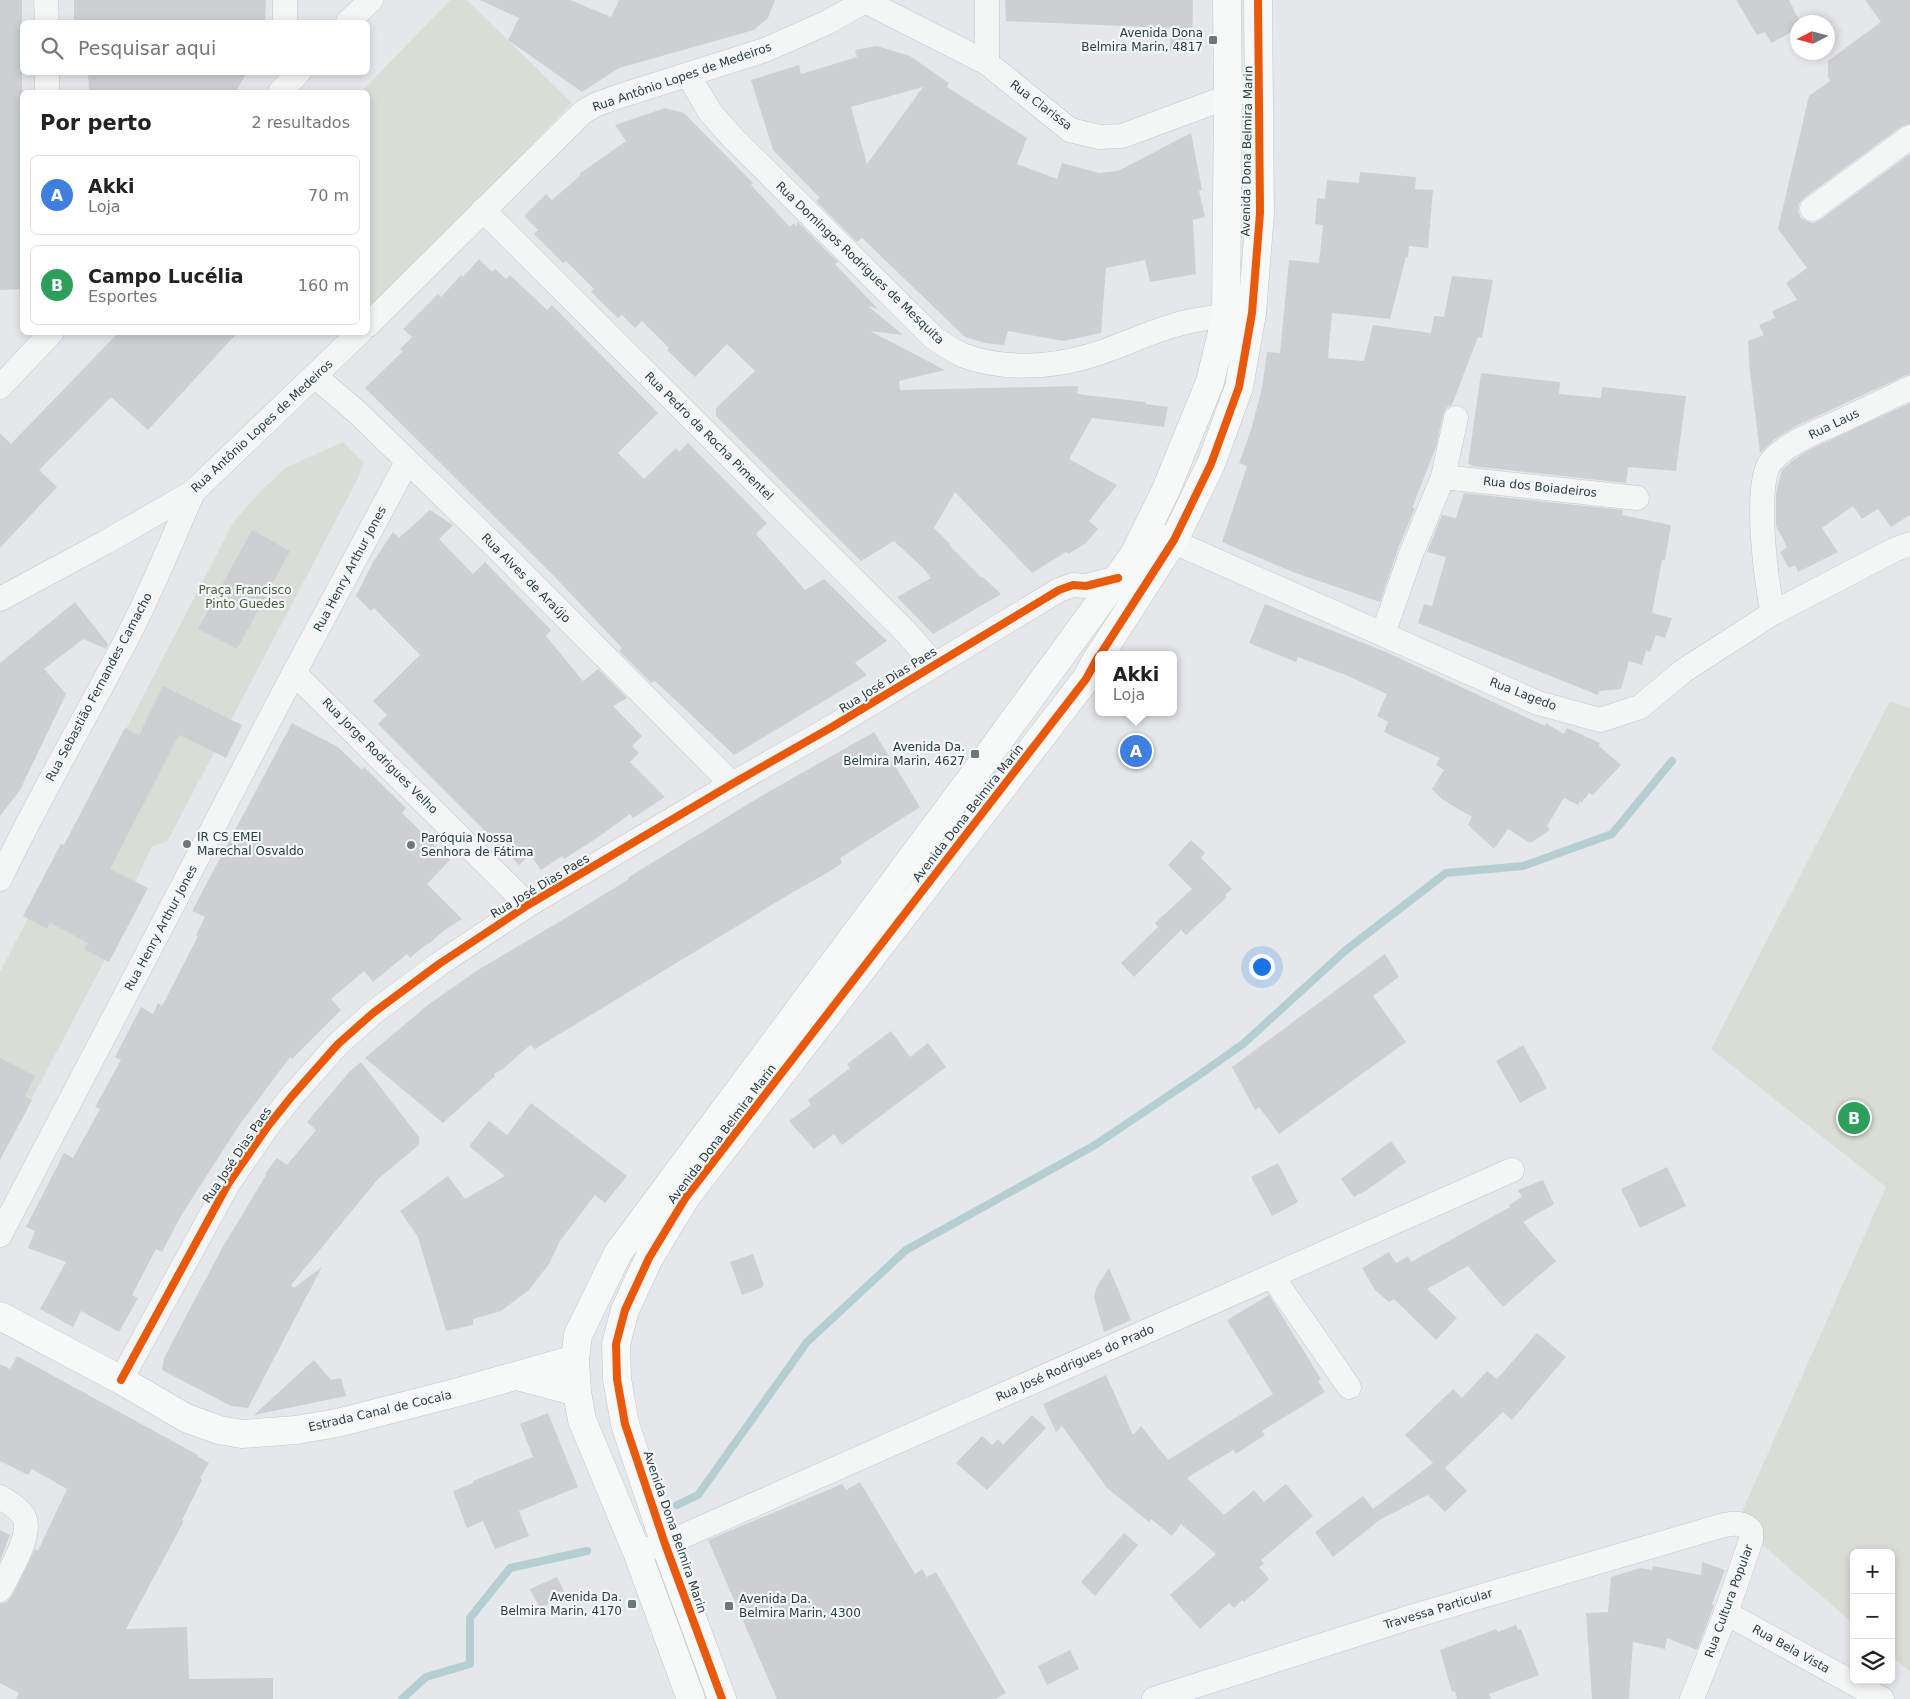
<!DOCTYPE html>
<html lang="pt">
<head>
<meta charset="utf-8">
<style>
  :root { --surface:#fff; --page:#f6f6f6; --text:#222; --muted:#767676; --line:#e0e0e0; --accent:#6d787d }
  body { margin:0; font-family:"DejaVu Sans",sans-serif; background:var(--page); color:var(--text) }
  .controls { position:absolute; right:15px; bottom:15px; display:grid; overflow:hidden; border-radius:8px; box-shadow:0 2px 8px #0003 }
  .controls button { width:45px; height:45px; display:grid; place-items:center; padding:0; border:0; border-bottom:1px solid var(--line); background:var(--surface); color:var(--text); font:25px sans-serif }
  .compass { position:absolute; left:1790px; top:15px; width:45px; height:45px; border-radius:50%; background:var(--surface); box-shadow:0 2px 8px #0003; rotate:264deg }
  .you { position:absolute; left:1261px; top:966px; width:18px; height:18px; margin:-12px; border:4px solid #fff; border-radius:50%; background:#1a73e8; box-shadow:0 0 0 8px #1a73e833 }
  .badge { display:grid; place-items:center; width:32px; height:32px; border-radius:50%; background:var(--accent); color:#fff; font-size:16px; font-weight:700 }
  .pin { position:absolute; translate:-50% -50%; border:2px solid #fff; box-shadow:0 1px 5px #0006 }
  .popup { position:absolute; left:1095px; top:651px; width:82px; height:65px; box-sizing:border-box; display:grid; place-content:center; border-radius:8px; background:var(--surface); filter:drop-shadow(0 1px 4px #0005); font-size:16px; white-space:nowrap; color:var(--muted) }
  .popup b { font-size:19px; color:var(--text) }
  .popup::after { content:''; position:absolute; left:50%; top:100%; margin-left:-10px; border:10px solid transparent; border-top-color:var(--surface) }
  .list { margin:0; padding:0; list-style:none }
  h2 { display:flex; justify-content:space-between; align-items:center; height:65px; margin:0; padding:0 20px; font-size:21px }
  h2 small { font-size:16px; font-weight:400; color:var(--muted) }
  .list li { display:grid; grid-template-columns:32px 1fr auto; gap:15px; align-items:center; box-sizing:border-box; height:80px; margin:0 10px 10px; padding:0 10px; border:1px solid var(--line); border-radius:8px }
  .list b { display:block; font-size:19px; white-space:nowrap }
  .list p { margin:0; font-size:16px; white-space:nowrap; color:var(--muted) }
  .list em { font-size:16px; font-style:normal; color:var(--muted) }
  .icon { flex:none; width:28px; height:28px; fill:none; stroke:currentColor; stroke-width:2; stroke-linecap:round; stroke-linejoin:round }
  .map { position:relative; flex:none; width:1910px; height:1699px; overflow:hidden }
  .search { position:absolute; background:var(--surface); box-shadow:0 2px 8px #0003; left:20px; top:20px; width:350px; height:55px; display:flex; align-items:center; gap:12px; box-sizing:border-box; padding:0 18px; border-radius:8px; color:var(--muted); font-size:19px }
  .panel { position:absolute; background:var(--surface); box-shadow:0 2px 8px #0003; left:20px; top:90px; width:350px; height:245px; border-radius:8px }
  .map>svg:first-child { display:block }
</style>
</head>
<body>
<div class="map">
<svg width="1910" height="1699" viewBox="0 0 1910 1699">
  <rect width="100%" height="100%" fill="#e5e8ea"/>
  <!-- green -->
  <g fill="#d9ddd6">
    <polygon points="450,0 467,0 572,103 368,314 368,92 361,92"/>
    <polygon points="343,442 364,463 356,482 167,842 152,846 134,885 116,939 0,1159 0,972 234,521 259,493 285,468"/>
    <polygon points="1890,701 1910,708 1910,1672 1891,1656 1891,1553 1854,1553 1854,1624 1737,1523 1886,1187 1711,1049"/>
  </g>
  <g fill="none" stroke-linecap="round" stroke-linejoin="round">
    <!-- stream -->
    <g stroke="#b5ced2" stroke-width="8">
      <polyline points="677,1505 698,1495 807,1342 906,1250 1095,1145 1199,1075 1243,1044 1346,950 1446,873 1523,866 1612,834 1672,761"/>
      <polyline points="402,1699 426,1677 470,1664 470,1618 510,1568 587,1551"/>
    </g>
  </g>
  <!-- building -->
  <g fill="#cdd0d2" fill-rule="evenodd">
    <polygon points="0,0 22,0 22,289 0,290"/>
    <polygon points="74,0 266,0 265,22 74,22"/>
    <polygon points="480,0 570,0 611,17 619,0 775,0 768,18 754,30 619,68 582,92 508,40 519,18"/>
    <polygon points="1005,0 1193,0 1192,52 1170,51 1171,28 1006,21"/>
    <polygon points="1736,0 1789,0 1800,22 1798,22 1798,29 1771,43 1765,32 1757,35"/>
    <polygon points="1865,0 1910,0 1910,124 1902,126 1804,198 1799,204 1798,211 1801,218 1806,221 1813,223 1820,220 1910,154 1910,374 1904,376 1796,426 1775,439 1760,453 1750,372 1748,341 1764,335 1759,325 1775,318 1772,311 1797,300 1786,283 1807,268 1778,229 1809,96 1830,81 1828,77 1828,61 1881,22"/>
    <path d="M877,46L910,56L949,83L947,87L1027,138L1017,164L1057,179L1062,163L1099,173L1118,171L1191,133L1202,190L1199,191L1205,217L1193,220L1196,274L1150,282L1145,260L1106,268L1101,333L1064,341L1008,331L1004,345L985,343L965,337L862,238L857,242L816,201L820,198L773,150L751,80L799,65L801,74L857,57L855,50ZM923,87L867,164L851,107Z"/>
    <polygon points="88,72 247,72 236,92 89,92"/>
    <polygon points="665,108 684,113 753,183 751,185 790,227 794,223 797,227 797,221 838,262 835,264 878,309 868,306 903,335 870,331 945,370 899,381 900,390 1078,386 1077,394 1145,402 1146,404 1168,407 1164,427 1092,418 1069,459 1117,485 1089,521 1098,529 1085,544 1068,554 1066,552 1032,573 955,492 934,528 950,544 949,545 982,578 983,577 1001,594 933,634 897,597 931,578 924,569 894,541 861,561 716,416 716,408 755,371 727,344 695,377 667,350 669,348 642,321 635,328 622,315 618,318 591,292 594,289 566,261 563,263 534,234 538,230 524,216 546,194 552,200 581,175 579,174 626,141 615,125"/>
    <polygon points="1360,172 1416,177 1415,189 1433,190 1428,248 1409,246 1408,258 1406,257 1390,319 1332,313 1328,358 1364,361 1373,325 1431,333 1434,316 1444,317 1452,276 1493,280 1482,338 1478,337 1452,405 1446,408 1443,415 1436,447 1412,508 1415,508 1398,549 1380,602 1293,572 1222,542 1247,466 1239,463 1251,430 1262,388 1267,352 1280,353 1289,260 1319,263 1323,225 1315,224 1317,198 1325,199 1327,180 1359,183"/>
    <polygon points="479,259 492,272 495,269 506,279 510,275 547,310 552,305 658,413 618,453 644,479 676,448 679,452 688,443 767,523 756,534 805,590 824,579 887,641 855,663 867,675 734,755 655,681 651,683 619,651 622,648 553,575 365,388 403,351 400,349 412,337 403,329 438,294 441,297 461,275 463,277"/>
    <polygon points="119,332 238,332 148,430 111,397 39,470 57,487 0,548 0,433 11,444"/>
    <polygon points="1481,373 1560,382 1559,394 1601,398 1602,387 1686,396 1676,471 1628,467 1626,483 1471,466 1472,465 1468,464"/>
    <polygon points="1910,403 1910,515 1891,527 1878,509 1862,519 1853,506 1822,528 1838,552 1798,572 1795,565 1789,568 1780,552 1787,547 1776,526 1776,493 1782,470 1792,461 1809,450"/>
    <polygon points="1464,493 1623,510 1622,515 1671,525 1665,560 1662,560 1652,613 1672,618 1665,638 1656,635 1650,652 1646,651 1642,665 1629,661 1621,689 1599,691 1598,695 1418,623 1424,604 1432,606 1446,557 1427,552 1442,515 1456,518"/>
    <polygon points="430,510 453,525 439,539 473,574 485,562 551,630 546,636 583,681 598,669 627,698 613,706 642,736 632,746 639,753 630,762 665,797 633,818 630,814 597,838 564,859 562,856 541,870 530,855 519,865 378,724 387,715 373,701 420,655 374,608 371,611 356,596 373,562 393,532 399,538"/>
    <polygon points="252,530 290,551 237,649 198,629"/>
    <polygon points="75,602 108,644 106,649 83,639 44,669 66,694 20,790 0,816 0,663"/>
    <polygon points="1265,604 1386,652 1545,726 1546,723 1564,734 1567,728 1600,743 1599,746 1621,765 1593,795 1589,793 1585,799 1584,798 1582,803 1580,801 1578,805 1564,798 1547,826 1550,830 1530,843 1508,829 1494,849 1468,825 1472,817 1443,800 1432,789 1444,770 1436,765 1440,758 1384,732 1388,722 1377,716 1387,694 1348,676 1298,657 1296,662 1249,643"/>
    <polygon points="163,686 242,725 226,758 179,735 110,869 148,888 109,962 84,949 88,943 50,923 47,929 23,916 61,844 64,845 125,728 139,735"/>
    <polygon points="292,723 338,747 362,770 364,767 406,808 402,813 450,860 427,884 462,919 443,931 429,944 428,943 410,958 407,954 373,982 364,971 331,999 341,1010 292,1059 290,1057 240,1124 182,1214 162,1252 156,1249 132,1295 138,1298 119,1332 81,1311 73,1327 40,1309 66,1262 28,1248 35,1231 26,1227 64,1153 73,1158 100,1109 95,1107 121,1060 115,1057 141,1007 153,1014 158,1003 162,1006 198,936 196,935 205,917 192,911"/>
    <polygon points="874,732 920,807 840,858 842,863 827,873 793,892 535,1049 530,1045 503,1069 494,1074 495,1076 443,1123 365,1058 429,1004 478,970 564,919 629,879 628,878 645,867 763,795"/>
    <polygon points="1191,840 1205,853 1201,858 1232,889 1225,895 1227,897 1186,935 1181,930 1134,977 1121,963 1158,927 1155,923 1192,889 1168,865"/>
    <polygon points="1385,954 1399,977 1373,996 1406,1042 1279,1134 1259,1107 1255,1110 1232,1067"/>
    <polygon points="891,1031 910,1057 928,1043 946,1067 842,1145 834,1134 814,1149 789,1121 811,1105 808,1100 850,1068 847,1064"/>
    <polygon points="1523,1045 1547,1088 1520,1103 1496,1061"/>
    <polygon points="0,1058 35,1076 25,1096 32,1100 0,1160"/>
    <polygon points="361,1062 419,1137 419,1145 378,1179 291,1285 294,1288 322,1267 248,1408 231,1406 162,1370 164,1358 221,1250 266,1175 265,1174 277,1158 287,1165 316,1130 307,1122 350,1071"/>
    <polygon points="531,1103 627,1176 605,1203 595,1195 560,1241 549,1264 529,1290 501,1311 473,1319 473,1325 446,1331 418,1237 400,1211 448,1176 465,1199 505,1176 469,1146 489,1121 507,1135"/>
    <polygon points="1391,1141 1406,1162 1361,1194 1360,1193 1354,1197 1341,1179"/>
    <polygon points="1278,1163 1298,1202 1272,1216 1251,1177"/>
    <polygon points="1667,1167 1686,1206 1640,1228 1621,1189"/>
    <polygon points="1543,1180 1554,1204 1523,1222 1556,1261 1503,1307 1468,1266 1427,1289 1457,1318 1436,1340 1394,1299 1389,1302 1375,1290 1362,1268 1389,1252 1396,1263 1408,1256 1411,1262 1510,1207 1509,1205 1522,1197 1518,1190"/>
    <polygon points="753,1254 764,1285 762,1286 763,1287 742,1295 730,1262"/>
    <polygon points="1109,1268 1131,1320 1104,1332 1094,1297 1097,1286"/>
    <polygon points="1269,1295 1321,1379 1318,1381 1325,1392 1262,1431 1265,1435 1236,1454 1233,1450 1187,1478 1224,1515 1254,1490 1264,1502 1286,1484 1313,1516 1261,1560 1264,1564 1259,1567 1269,1579 1244,1602 1242,1600 1234,1608 1229,1603 1200,1629 1170,1595 1216,1554 1181,1524 1172,1536 1151,1519 1149,1522 1107,1488 1062,1426 1056,1432 1043,1404 1106,1375 1133,1435 1141,1426 1168,1460 1273,1394 1227,1320"/>
    <polygon points="1537,1333 1566,1357 1512,1420 1503,1412 1445,1468 1467,1491 1445,1512 1428,1495 1381,1519 1333,1557 1315,1532 1363,1496 1373,1509 1433,1463 1405,1435 1453,1389 1462,1398 1487,1371 1497,1379"/>
    <polygon points="17,1356 198,1455 197,1456 209,1463 200,1478 202,1480 182,1520 184,1521 126,1629 187,1627 189,1679 273,1678 273,1699 16,1699 19,1693 0,1683 0,1604 7,1602 12,1596 35,1549 38,1551 67,1489 32,1469 28,1475 0,1461 0,1364 10,1369"/>
    <polygon points="314,1360 331,1380 341,1378 346,1396 254,1415"/>
    <polygon points="548,1413 578,1487 519,1511 529,1536 495,1549 483,1521 467,1528 453,1491 473,1483 473,1481 533,1457 520,1424"/>
    <polygon points="1032,1415 1046,1428 987,1490 956,1463 982,1436 992,1445 998,1439 1003,1445"/>
    <polygon points="860,1482 915,1574 922,1569 927,1577 936,1572 1006,1693 996,1699 777,1699 708,1540 842,1484 846,1490"/>
    <polygon points="0,1530 10,1535 0,1561"/>
    <polygon points="1124,1533 1138,1545 1095,1596 1081,1582"/>
    <polygon points="1702,1562 1725,1570 1712,1604 1714,1605 1713,1608 1697,1650 1667,1638 1665,1649 1633,1642 1629,1699 1592,1699 1586,1613 1608,1612 1611,1577 1640,1568 1652,1570 1653,1566 1701,1575"/>
    <polygon points="557,1577 566,1595 540,1608 530,1589"/>
    <polygon points="1516,1625 1518,1630 1521,1629 1539,1675 1489,1694 1491,1699 1457,1699 1455,1691 1452,1692 1440,1650 1496,1629 1498,1632"/>
    <polygon points="1070,1650 1079,1669 1047,1685 1038,1666"/>
  </g>
  <g fill="none" stroke-linecap="round" stroke-linejoin="round">
    <defs>
      <g id="street">
        <polyline points="46,0 47,22"/>
        <polyline points="285,0 285,22"/>
        <polyline points="863,0 987,63 1070,130 1099,137 1122,136 1260,85"/>
        <polyline points="348,22 371,0"/>
        <polyline points="987,63 987,0"/>
        <polyline points="47,72 47,92"/>
        <path d="M688,75L710,112L732,137L933,337C942,344 952,350 962,355C1001,370 1050,368 1089,356C1120,347 1148,332 1179,324C1199,318 1221,316 1242,314"/>
        <polyline points="280,92 299,72"/>
        <polyline points="1812,209 1910,137"/>
        <polyline points="483,210 904,630 934,664"/>
        <polyline points="368,325 583,112 595,105 620,96 765,50 828,22 865,1"/>
        <polyline points="316,377 358,413 499,550 732,784"/>
        <polyline points="0,387 52,332"/>
        <polyline points="1443,477 1637,498"/>
        <polyline points="1147,530 1538,703 1600,720 1640,707 1683,671 1773,613 1894,550 1910,544"/>
        <polyline points="0,599 106,542 193,492 360,332"/>
        <path d="M1773,613C1766,585 1754,486 1770,463C1784,444 1820,430 1841,421C1864,410 1887,399 1910,388"/>
        <polyline points="1383,634 1411,554 1443,477 1456,418"/>
        <polyline points="294,673 528,905"/>
        <path d="M0,879C38,799 83,722 124,644C150,595 171,543 193,492"/>
        <polyline points="0,1235 294,673 407,462"/>
        <polyline points="1272,1276 1349,1387"/>
        <polyline points="121,1380 228,1184 268,1126 292,1096 338,1044 373,1013 439,964 528,905 732,784 832,727 1059,590 1073,585 1086,586 1118,578"/>
        <path d="M0,1497C8,1502 19,1508 24,1517C33,1535 8,1574 0,1590"/>
        <polyline points="637,1552 665,1544 1512,1170"/>
        <polyline points="1726,1613 1882,1699"/>
        <path d="M1154,1699L1414,1616L1724,1525C1735,1523 1743,1522 1751,1531V1540L1726,1613L1692,1699"/>
      </g>
      <g id="secondary">
        <polyline points="0,1316 121,1380 186,1418 219,1430 242,1434 296,1430 337,1423 455,1393 575,1359"/>
        <polyline points="517,1376 577,1392"/>
      </g>
      <g id="primary">
        <polyline points="1100,655 1174,540 1211,464 1239,387 1252,313 1260,213 1258,0"/>
        <polyline points="691,1699 637,1552 582,1420 577,1392 575,1359 578,1335 618,1253 984,761 1106,594 1135,553 1165,492 1210,382 1226,316 1228,96 1227,0"/>
        <polyline points="722,1699 665,1544 625,1424 617,1379 616,1344 625,1310 649,1258 686,1197 1086,679 1098,657"/>
      </g>
    </defs>
    <!-- street casing -->
    <use href="#street" stroke="#c3c6c8" stroke-width="25"/>
    <!-- secondary casing -->
    <use href="#secondary" stroke="#c3c6c8" stroke-width="29"/>
    <!-- primary casing -->
    <use href="#primary" stroke="#c2c6c7" stroke-width="29"/>
    <!-- street -->
    <use href="#street" stroke="#f4f6f6" stroke-width="24"/>
    <!-- secondary -->
    <use href="#secondary" stroke="#f7f8f8" stroke-width="28"/>
    <!-- primary -->
    <use href="#primary" stroke="#f7f8f8" stroke-width="28"/>
    <defs>
      <g id="cycleway">
        <polyline points="1100,655 1174,540 1211,464 1239,387 1252,313 1260,213 1258,0"/>
        <polyline points="121,1380 228,1184 268,1126 292,1096 338,1044 373,1013 439,964 528,905 732,784 832,727 1059,590 1073,585 1086,586 1118,578"/>
        <polyline points="722,1699 665,1544 625,1424 617,1379 616,1344 625,1310 649,1258 686,1197 1086,679 1098,657"/>
      </g>
    </defs>
    <!-- cycleway casing -->
    <use href="#cycleway" stroke="#f3f7f8" stroke-width="11"/>
    <!-- cycleway -->
    <use href="#cycleway" stroke="#e8590c" stroke-width="8"/>
  </g>
  <!-- markers -->
  <g fill="#6d787d" stroke="#f3f7f8" stroke-width="2">
    <rect x="1208" y="35" width="10" height="10" rx="2.5"/>
    <rect x="970" y="749" width="10" height="10" rx="2.5"/>
    <circle cx="187" cy="844" r="5"/>
    <circle cx="411" cy="845" r="5"/>
    <rect x="627" y="1599" width="10" height="10" rx="2.5"/>
    <rect x="724" y="1601" width="10" height="10" rx="2.5"/>
  </g>
  <g text-anchor="middle" stroke-width="4.5" stroke-linejoin="round" paint-order="stroke">
    <!-- poi labels -->
    <g font-size="12" fill="#2c3c42" stroke="#f3f7f8" text-anchor="end">
      <text x="1203" y="37">Avenida Dona<tspan x="1203" dy="14">Belmira Marin, 4817</tspan></text>
      <text x="965" y="751">Avenida Da.<tspan x="965" dy="14">Belmira Marin, 4627</tspan></text>
      <text x="197" y="841" text-anchor="start">IR CS EMEI<tspan x="197" dy="14">Marechal Osvaldo</tspan></text>
      <text x="421" y="842" text-anchor="start">Paróquia Nossa<tspan x="421" dy="14">Senhora de Fátima</tspan></text>
      <text x="622" y="1601">Avenida Da.<tspan x="622" dy="14">Belmira Marin, 4170</tspan></text>
      <text x="739" y="1603" text-anchor="start">Avenida Da.<tspan x="739" dy="14">Belmira Marin, 4300</tspan></text>
    </g>
    <!-- street labels -->
    <g font-size="12" fill="#2c3c42" stroke="#f3f7f8">
      <text transform="translate(682 77) rotate(-19)" y="4">Rua Antônio Lopes de Medeiros</text>
      <text transform="translate(1041 105) rotate(37)" y="4">Rua Clarissa</text>
      <text transform="translate(1247 151) rotate(-89)" y="4">Avenida Dona Belmira Marin</text>
      <text transform="translate(860 263) rotate(44)" y="4">Rua Domingos Rodrigues de Mesquita</text>
      <text transform="translate(1834 424) rotate(-26)" y="4">Rua Laus</text>
      <text transform="translate(262 426) rotate(-43)" y="4">Rua Antônio Lopes de Medeiros</text>
      <text transform="translate(709 436) rotate(45)" y="4">Rua Pedro da Rocha Pimentel</text>
      <text transform="translate(1540 487) rotate(6)" y="4">Rua dos Boiadeiros</text>
      <text transform="translate(350 569) rotate(-62)" y="4">Rua Henry Arthur Jones</text>
      <text transform="translate(526 578) rotate(45)" y="4">Rua Alves de Araújo</text>
      <text transform="translate(888 680) rotate(-32)" y="4">Rua José Dias Paes</text>
      <text transform="translate(99 687) rotate(-62)" y="4">Rua Sebastião Fernandes Camacho</text>
      <text transform="translate(1523 694) rotate(21)" y="4">Rua Lagedo</text>
      <text transform="translate(380 756) rotate(45)" y="4">Rua Jorge Rodrigues Velho</text>
      <text transform="translate(968 813) rotate(-52)" y="4">Avenida Dona Belmira Marin</text>
      <text transform="translate(540 886) rotate(-31)" y="4">Rua José Dias Paes</text>
      <text transform="translate(161 928) rotate(-62)" y="4">Rua Henry Arthur Jones</text>
      <text transform="translate(722 1134) rotate(-53)" y="4">Avenida Dona Belmira Marin</text>
      <text transform="translate(237 1155) rotate(-56)" y="4">Rua José Dias Paes</text>
      <text transform="translate(1075 1363) rotate(-24)" y="4">Rua José Rodrigues do Prado</text>
      <text transform="translate(380 1411) rotate(-13)" y="4">Estrada Canal de Cocaia</text>
      <text transform="translate(675 1532) rotate(71)" y="4">Avenida Dona Belmira Marin</text>
      <text transform="translate(1729 1601) rotate(-70)" y="4">Rua Cultura Popular</text>
      <text transform="translate(1438 1609) rotate(-17)" y="4">Travessa Particular</text>
      <text transform="translate(1791 1649) rotate(29)" y="4">Rua Bela Vista</text>
    </g>
    <!-- park labels -->
    <g font-size="12" fill="#4e5d3a" stroke="#f3f7f8">
      <text x="245" y="594">Praça Francisco<tspan x="245" dy="14">Pinto Guedes</tspan></text>
    </g>
  </g>
</svg>
<div class="controls">
<button>+</button>
<button>−</button>
<button><svg class="icon" aria-label="layers" viewBox="0 0 24 24"><path d="M12 4l9 5-9 5-9-5zM3 14l9 5 9-5"/></svg></button>
</div>
<svg class="compass" viewBox="-18 -18 36 36"><path d="M0-13l5 13h-10z" fill="#e53935"/><path d="M0 13l5-13h-10z" fill="#767676"/></svg>
<div class="you"></div>
<div class="pin badge" style="left:1136px;top:751px;background:#3f7fe0">A</div>
<div class="popup"><b>Akki</b>Loja</div>
<div class="pin badge" style="left:1854px;top:1118px;background:#2e9e5b">B</div>
<div class="search"><svg class="icon" aria-label="search" viewBox="0 0 24 24"><circle cx="10" cy="10" r="6"/><path d="M15 15l6 6"/></svg>Pesquisar aqui</div>
<section class="panel">
<h2>Por perto<small>2 resultados</small></h2>
<ul class="list">
<li><span class="badge" style="background:#3f7fe0">A</span><div><b>Akki</b><p>Loja</p></div><em>70 m</em></li>
<li><span class="badge" style="background:#2e9e5b">B</span><div><b>Campo Lucélia</b><p>Esportes</p></div><em>160 m</em></li>
</ul>
</section>
</div>
</body>
</html>
